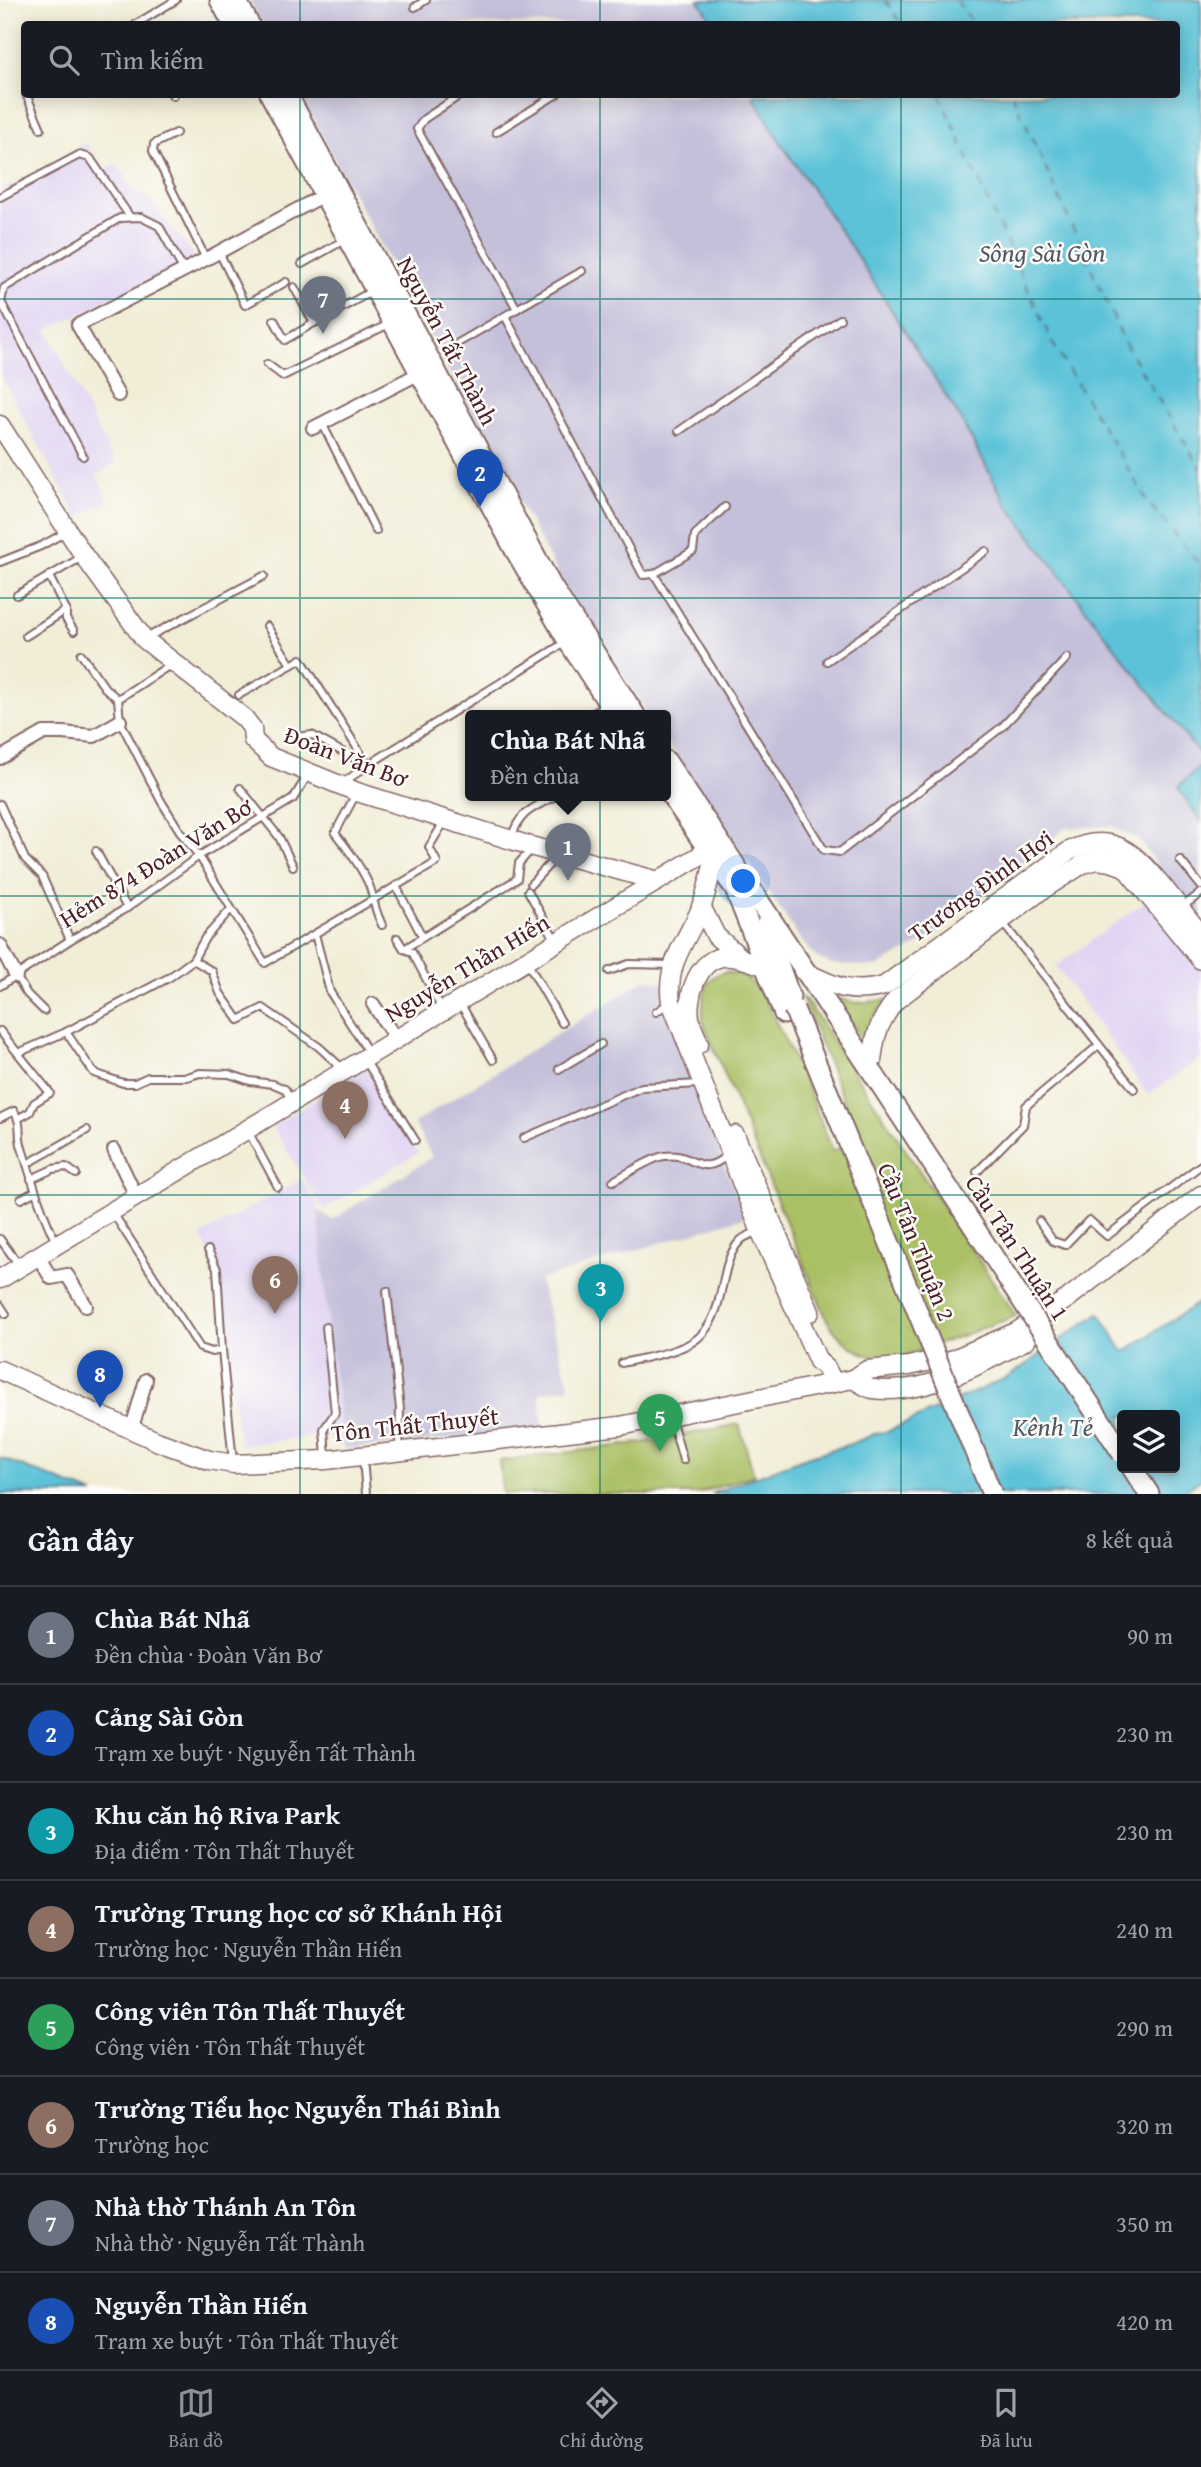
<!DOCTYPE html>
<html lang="vi">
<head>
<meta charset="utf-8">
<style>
  :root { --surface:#171b24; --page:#20242c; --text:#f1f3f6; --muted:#9ea1a6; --line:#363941; --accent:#8c9099 }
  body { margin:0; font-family:"Gentium Book Plus",serif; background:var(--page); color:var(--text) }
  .controls { position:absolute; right:21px; bottom:21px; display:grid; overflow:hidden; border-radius:7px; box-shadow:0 4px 18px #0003 }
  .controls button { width:63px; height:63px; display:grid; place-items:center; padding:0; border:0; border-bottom:2px solid var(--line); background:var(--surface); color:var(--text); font:35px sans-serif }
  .you { position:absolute; left:744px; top:882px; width:24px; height:24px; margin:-18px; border:5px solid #fff; border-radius:50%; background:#1a73e8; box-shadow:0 0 0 10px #1a73e833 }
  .badge { display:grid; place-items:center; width:46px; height:46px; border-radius:50%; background:var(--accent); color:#fff; font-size:23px; font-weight:700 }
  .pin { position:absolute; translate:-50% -58px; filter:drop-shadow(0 2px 4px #0008) }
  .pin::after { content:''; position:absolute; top:37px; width:24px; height:21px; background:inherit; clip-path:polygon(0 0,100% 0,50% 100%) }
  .popup { position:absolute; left:465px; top:710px; width:206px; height:91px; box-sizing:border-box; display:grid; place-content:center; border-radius:7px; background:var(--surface); filter:drop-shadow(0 2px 5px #0005); font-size:23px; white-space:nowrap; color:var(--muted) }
  .popup b { font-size:26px; color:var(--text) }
  .popup::after { content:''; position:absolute; left:50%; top:100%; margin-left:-14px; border:14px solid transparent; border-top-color:var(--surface) }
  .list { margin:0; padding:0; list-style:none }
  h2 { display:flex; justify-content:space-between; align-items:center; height:91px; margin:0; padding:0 28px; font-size:30px }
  h2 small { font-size:23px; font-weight:400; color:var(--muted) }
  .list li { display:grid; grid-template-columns:46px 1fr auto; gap:21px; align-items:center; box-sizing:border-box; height:98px; padding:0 28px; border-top:2px solid var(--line) }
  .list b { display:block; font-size:26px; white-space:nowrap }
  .list p { margin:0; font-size:23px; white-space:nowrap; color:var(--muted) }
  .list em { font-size:23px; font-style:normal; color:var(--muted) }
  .icon { flex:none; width:38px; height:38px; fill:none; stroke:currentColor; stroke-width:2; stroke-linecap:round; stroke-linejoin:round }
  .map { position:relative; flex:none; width:1201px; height:1494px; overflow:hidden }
  .search { position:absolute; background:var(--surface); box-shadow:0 4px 18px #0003; left:21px; right:21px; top:21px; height:77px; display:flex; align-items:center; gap:18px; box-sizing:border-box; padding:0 24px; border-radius:7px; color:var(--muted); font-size:26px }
  .sheet { height:875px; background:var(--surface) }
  nav { display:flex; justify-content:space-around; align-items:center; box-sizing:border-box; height:98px; border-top:2px solid var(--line); background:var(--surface); font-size:19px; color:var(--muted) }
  nav a { display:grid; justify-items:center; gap:4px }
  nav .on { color:var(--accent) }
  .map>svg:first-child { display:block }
</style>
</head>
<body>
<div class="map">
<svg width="1201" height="1494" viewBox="0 0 1201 1494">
  <rect width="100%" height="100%" fill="#fdfcf7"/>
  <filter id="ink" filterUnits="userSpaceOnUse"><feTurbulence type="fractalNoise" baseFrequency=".0143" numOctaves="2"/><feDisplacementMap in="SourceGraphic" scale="14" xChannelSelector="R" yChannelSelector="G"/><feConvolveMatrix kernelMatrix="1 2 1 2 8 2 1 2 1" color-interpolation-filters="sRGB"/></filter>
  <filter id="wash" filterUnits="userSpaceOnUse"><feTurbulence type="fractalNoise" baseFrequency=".00686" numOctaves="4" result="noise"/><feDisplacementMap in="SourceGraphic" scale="28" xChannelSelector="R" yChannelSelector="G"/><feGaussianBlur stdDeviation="1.57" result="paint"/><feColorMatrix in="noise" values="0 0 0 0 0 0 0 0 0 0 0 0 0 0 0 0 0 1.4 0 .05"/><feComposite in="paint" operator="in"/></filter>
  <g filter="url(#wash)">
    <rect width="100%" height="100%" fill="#f1edd7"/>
    <!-- built -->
    <g fill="#e1d4f3">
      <polygon points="86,143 103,170 117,163 136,195 143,192 196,257 47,330 115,463 96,475 109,501 78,518 0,374 0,192"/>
      <polygon points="1146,901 1201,968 1201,1058 1148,1095 1056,966"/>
      <polygon points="366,1068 418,1153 324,1210 272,1126"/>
      <polygon points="302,1179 317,1203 328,1324 344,1449 327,1435 240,1445 214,1261 200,1236"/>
    </g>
    <!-- industrial -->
    <g fill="#c5c0da">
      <polygon points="249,0 699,0 714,24 262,24"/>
      <polygon points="300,95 753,95 781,143 857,256 960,418 1006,503 1102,631 1201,756 1201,765 1178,787 1201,822 1201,925 1139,840 1111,826 1065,828 930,938 876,967 831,964 816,957 803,943 666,740 666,715 649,715 564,585"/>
      <polygon points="646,979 664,983 672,1025 688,1073 745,1217 539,1280 570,1387 540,1393 543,1429 344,1449 328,1324 318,1210 332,1220 432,1157 414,1123"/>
    </g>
    <!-- green -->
    <g fill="#aac065" stroke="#7a7048" stroke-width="2">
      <path d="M726,972L743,974L762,993L806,1084L833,1151L860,1140L802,998L806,1000L1016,1316L895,1360C865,1359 842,1346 827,1320L703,1022C702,1002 702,975 726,972Z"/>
      <polygon points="834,997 855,1003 887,1000 872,1019 866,1046"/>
      <polygon points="739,1424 754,1475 696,1494 503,1494 499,1461 648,1442"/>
    </g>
    <!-- water -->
    <g fill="#5bc2d8" stroke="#527082" stroke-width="2" fill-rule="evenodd">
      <polygon points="699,0 1201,0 1201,756 1102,631 1006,503 960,418 857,256 781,143 753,95 1176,94 1176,24 714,24"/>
      <polygon points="1201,765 1201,822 1178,787"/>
      <path d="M1201,1301V1480L1178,1494H711L806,1457L851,1444L877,1433L887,1432L1008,1377L1099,1313L1124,1352ZM1122,1415H1175V1468H1122Z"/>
      <polygon points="0,1458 94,1494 0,1494"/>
    </g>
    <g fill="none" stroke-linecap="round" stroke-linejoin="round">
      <!-- ferry -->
      <g stroke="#505868" stroke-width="2" stroke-dasharray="9 7" stroke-linecap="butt">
        <polyline points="885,0 902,24"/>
        <polyline points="956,0 974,24"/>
        <polyline points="939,94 1052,342 1148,502 1201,566"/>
        <polyline points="1012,94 1127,347 1201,469"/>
      </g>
    </g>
  </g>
  <g filter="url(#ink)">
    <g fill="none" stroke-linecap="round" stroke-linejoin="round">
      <defs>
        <g id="lane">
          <polyline points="415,7 426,0"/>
          <polyline points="136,24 176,0"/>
          <polyline points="26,94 41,129"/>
          <polyline points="172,94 173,96"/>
          <polyline points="462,94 424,119 417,129 517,309"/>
          <polyline points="496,132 557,94"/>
          <polyline points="176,133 154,144 153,151 206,259"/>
          <polyline points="0,197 79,155 90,158 130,217"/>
          <polyline points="219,252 245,305 286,282"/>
          <polyline points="302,264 346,239"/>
          <polyline points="294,287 314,323 374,290"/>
          <polyline points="505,316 643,575 654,574 693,551 695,535 725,507"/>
          <polyline points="274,320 285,340 314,323"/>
          <polyline points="458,343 582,271"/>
          <polyline points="267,364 283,376 391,323"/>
          <polyline points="322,423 376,531"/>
          <polyline points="679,431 840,319"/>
          <polyline points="83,456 1,302 4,288 120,218 141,217 159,226 184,271"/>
          <polyline points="0,562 41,546 66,532"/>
          <polyline points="654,574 824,850 840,852 1002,727 1067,658"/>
          <polyline points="17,595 82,557"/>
          <polyline points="66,610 66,619 74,631"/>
          <polyline points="267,626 291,665 301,659 368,765"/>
          <polyline points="26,636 66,610 49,576"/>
          <polyline points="146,638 264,576"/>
          <polyline points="81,654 105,688 118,699"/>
          <polyline points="827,661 986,551"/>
          <polyline points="239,695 291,665"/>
          <polyline points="118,699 120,721 161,801 183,836 199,856 265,963 437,862 429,847 444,822"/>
          <polyline points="118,699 173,663"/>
          <polyline points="590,715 607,705"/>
          <polyline points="296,737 312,735 366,765"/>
          <polyline points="344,786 347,780 368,765 566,642"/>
          <polyline points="240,788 279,837 293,866"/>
          <path d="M356,794L335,833C347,848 368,876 372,894C374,905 377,914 382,925"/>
          <polyline points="0,804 25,859 42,876 70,940"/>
          <path d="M512,837C519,811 534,808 557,795"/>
          <polyline points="96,851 127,908"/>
          <polyline points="1180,860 1201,886"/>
          <polyline points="531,884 558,855"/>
          <polyline points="396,886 422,936"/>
          <polyline points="528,891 556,941"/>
          <polyline points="1182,907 1201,893"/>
          <polyline points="1002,922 1134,1089"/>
          <polyline points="315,934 330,992 369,1053"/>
          <polyline points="397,938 404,949 412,952 442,1009"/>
          <polyline points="404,949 517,879 519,863 531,850"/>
          <polyline points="193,960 212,971 220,993 239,1020 263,1008 319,1047 343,1069"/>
          <polyline points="527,962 562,1023"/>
          <polyline points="609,971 629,964 672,965"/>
          <polyline points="16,976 27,994 44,1011"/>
          <polyline points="0,986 70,940 127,908 199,856 293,799 308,775"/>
          <polyline points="460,1003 493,1060"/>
          <polyline points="656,1012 669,1003"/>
          <polyline points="0,1031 50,1093 34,1103 30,1112 19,1118"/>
          <polyline points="66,1032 94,1073 123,1083 135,1083 148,1077 187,1077 200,1073 229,1074 250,1081 273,1084 285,1089 291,1100"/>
          <polyline points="18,1053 66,1032 170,977 193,960 205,938 231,909"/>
          <polyline points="365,1060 415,1140"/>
          <polyline points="559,1069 601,1044"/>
          <path d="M0,1118L14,1111C23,1125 17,1133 22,1148C32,1180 41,1212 56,1242"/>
          <polyline points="248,1131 278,1187"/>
          <polyline points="524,1138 642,1087 700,1084"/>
          <polyline points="27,1164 87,1130"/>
          <polyline points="977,1172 1023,1125 1026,1106 1099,1045"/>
          <polyline points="31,1179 53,1169 66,1167 76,1174"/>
          <path d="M613,1181C625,1175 653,1157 664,1156C693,1151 700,1180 727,1155"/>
          <polyline points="21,1199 34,1192"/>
          <polyline points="113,1213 200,1348 212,1352 222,1350"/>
          <polyline points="1039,1221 1053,1241 1065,1245 1089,1220 1107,1236 1201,1165"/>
          <polyline points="0,1239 19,1265"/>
          <polyline points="208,1250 217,1269 222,1350 233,1462"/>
          <polyline points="387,1291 400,1409 399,1450"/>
          <polyline points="0,1305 6,1314"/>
          <path d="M622,1363C643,1358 682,1352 698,1338C728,1312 717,1265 740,1241C744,1236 753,1234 759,1231"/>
          <polyline points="671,1418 683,1460"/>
          <polyline points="326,1458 324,1429 335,1413 326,1327"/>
          <polyline points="363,1458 366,1494"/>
        </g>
        <g id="street">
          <polyline points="118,395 78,325 206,259 324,195"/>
          <polyline points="313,428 420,373"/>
          <polyline points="0,758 44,733 63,733 94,736 120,721"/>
          <polyline points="0,945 16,976"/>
          <polyline points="373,1004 396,1039"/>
          <polyline points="114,1150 136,1196"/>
          <polyline points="38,1256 51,1278 67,1275 86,1306"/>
          <polyline points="131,1431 146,1380"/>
        </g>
        <g id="secondary">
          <polyline points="0,425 84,556 144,639 244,718 252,728 253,740 271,757 357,792 534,847 658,881"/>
          <path d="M715,859C710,875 707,892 701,908C687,941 665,963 671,1002L760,1230L818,1361L826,1368L834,1383"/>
          <polyline points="701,906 716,936 741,958"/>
          <path d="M803,971C834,986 850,995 884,986L1069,851C1113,829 1137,855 1164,888C1176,903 1189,919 1201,935"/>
          <path d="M699,1044C697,1037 693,1030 691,1023C685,1001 696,961 722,957C736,955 751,962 764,966"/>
          <path d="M871,1070C874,1040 876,1025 896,1000L1039,892L1083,864L1097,860L1111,862L1125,867L1201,960"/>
          <polyline points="735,1135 810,1312"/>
          <polyline points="0,1279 709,850"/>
          <polyline points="0,1370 159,1442 209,1460 234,1464 326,1460 620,1426 853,1379 867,1370 909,1366 934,1360 949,1361 1016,1332 1067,1299 1201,1195"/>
          <path d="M853,1379C859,1382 866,1388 873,1389C925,1396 982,1364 1026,1340"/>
        </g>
        <g id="primary">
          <polyline points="220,0 233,24"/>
          <polyline points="236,0 249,24"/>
          <polyline points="270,94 515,550 568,641 616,715"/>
          <polyline points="287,94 552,587 635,715"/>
          <polyline points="666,761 871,1070"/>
          <polyline points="666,788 735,889 784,1014"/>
          <polyline points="765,926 790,997"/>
          <polyline points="1132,1468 1149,1494"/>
        </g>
      </defs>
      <!-- lane casing -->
      <use href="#lane" stroke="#846767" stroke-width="10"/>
      <!-- street casing -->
      <use href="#street" stroke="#846767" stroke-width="16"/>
      <!-- secondary casing -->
      <use href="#secondary" stroke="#846767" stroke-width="21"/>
      <!-- primary casing -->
      <use href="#primary" stroke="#846767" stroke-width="23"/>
      <!-- lane -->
      <use href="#lane" stroke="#fff" stroke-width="6"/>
      <!-- street -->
      <use href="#street" stroke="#fff" stroke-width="12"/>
      <!-- secondary -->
      <use href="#secondary" stroke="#fff" stroke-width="18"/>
      <!-- primary -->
      <use href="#primary" stroke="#fff" stroke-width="19"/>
      <defs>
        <g id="primary-bridge">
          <polyline points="794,1009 992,1494"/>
          <polyline points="871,1070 1122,1453"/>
        </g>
      </defs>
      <!-- primary-bridge casing -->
      <use href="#primary-bridge" stroke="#846767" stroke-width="23" stroke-linecap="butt"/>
      <!-- primary-bridge -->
      <use href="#primary-bridge" stroke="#fff" stroke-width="19"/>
    </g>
  </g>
  <!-- grid -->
  <path fill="none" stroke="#0f766e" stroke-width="2" stroke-opacity="0.55" d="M300,0V24M600,0V24M901,0V24M300,94V1494M600,94V1494M901,94V1494M0,299H1201M0,598H1201M0,896H1201M0,1195H1201"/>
  <g text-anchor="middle" stroke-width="5" stroke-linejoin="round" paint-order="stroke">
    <!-- street labels -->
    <g font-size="24" fill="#4a1f2b" stroke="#fdfcf7">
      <text transform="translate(447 341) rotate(62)" y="8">Nguyễn Tất Thành</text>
      <text transform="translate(346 757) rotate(21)" y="8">Đoàn Văn Bơ</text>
      <text transform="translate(156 863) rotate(-32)" y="8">Hẻm 874 Đoàn Văn Bơ</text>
      <text transform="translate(981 886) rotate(-36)" y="8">Trương Đình Hợi</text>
      <text transform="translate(467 968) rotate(-31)" y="8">Nguyễn Thần Hiến</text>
      <text transform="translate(916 1242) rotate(68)" y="8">Cầu Tân Thuận 2</text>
      <text transform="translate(1017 1248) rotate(57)" y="8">Cầu Tân Thuận 1</text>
      <text transform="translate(415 1425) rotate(-6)" y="8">Tôn Thất Thuyết</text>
    </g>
    <!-- water labels -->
    <g font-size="26" font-style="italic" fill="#505868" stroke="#fdfcf7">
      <text x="1042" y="262">Sông Sài Gòn</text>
      <text x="1053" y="1436">Kênh Tẻ</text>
    </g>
  </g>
</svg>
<div class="controls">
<button><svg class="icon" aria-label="layers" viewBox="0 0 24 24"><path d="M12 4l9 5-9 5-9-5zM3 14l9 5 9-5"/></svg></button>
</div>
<div class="you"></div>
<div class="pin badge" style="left:568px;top:881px;background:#6b7280">1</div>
<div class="popup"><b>Chùa Bát Nhã</b>Đền chùa</div>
<div class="pin badge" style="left:480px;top:507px;background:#1a4fb4">2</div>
<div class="pin badge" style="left:601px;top:1322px;background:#0f9aa8">3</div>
<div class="pin badge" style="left:345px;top:1139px;background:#8d6e63">4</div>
<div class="pin badge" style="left:660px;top:1452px;background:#2e9e5b">5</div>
<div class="pin badge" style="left:275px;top:1314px;background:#8d6e63">6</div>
<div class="pin badge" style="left:323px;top:334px;background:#6b7280">7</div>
<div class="pin badge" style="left:100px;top:1408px;background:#1a4fb4">8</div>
<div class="search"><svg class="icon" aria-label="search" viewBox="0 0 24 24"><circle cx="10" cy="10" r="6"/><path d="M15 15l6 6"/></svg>Tìm kiếm</div>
</div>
<section class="sheet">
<h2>Gần đây<small>8 kết quả</small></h2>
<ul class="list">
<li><span class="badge" style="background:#6b7280">1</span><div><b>Chùa Bát Nhã</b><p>Đền chùa · Đoàn Văn Bơ</p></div><em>90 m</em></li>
<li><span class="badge" style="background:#1a4fb4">2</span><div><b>Cảng Sài Gòn</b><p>Trạm xe buýt · Nguyễn Tất Thành</p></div><em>230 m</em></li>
<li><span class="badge" style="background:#0f9aa8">3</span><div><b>Khu căn hộ Riva Park</b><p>Địa điểm · Tôn Thất Thuyết</p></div><em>230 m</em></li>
<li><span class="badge" style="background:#8d6e63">4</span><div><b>Trường Trung học cơ sở Khánh Hội</b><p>Trường học · Nguyễn Thần Hiến</p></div><em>240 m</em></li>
<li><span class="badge" style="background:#2e9e5b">5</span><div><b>Công viên Tôn Thất Thuyết</b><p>Công viên · Tôn Thất Thuyết</p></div><em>290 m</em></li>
<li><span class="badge" style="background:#8d6e63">6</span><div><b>Trường Tiểu học Nguyễn Thái Bình</b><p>Trường học</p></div><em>320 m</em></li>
<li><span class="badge" style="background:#6b7280">7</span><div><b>Nhà thờ Thánh An Tôn</b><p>Nhà thờ · Nguyễn Tất Thành</p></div><em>350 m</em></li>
<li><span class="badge" style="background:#1a4fb4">8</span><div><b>Nguyễn Thần Hiến</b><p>Trạm xe buýt · Tôn Thất Thuyết</p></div><em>420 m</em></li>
</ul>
</section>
<nav>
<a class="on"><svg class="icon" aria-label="map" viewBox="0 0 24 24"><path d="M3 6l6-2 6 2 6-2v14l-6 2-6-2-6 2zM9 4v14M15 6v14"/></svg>Bản đồ</a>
<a><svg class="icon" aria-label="directions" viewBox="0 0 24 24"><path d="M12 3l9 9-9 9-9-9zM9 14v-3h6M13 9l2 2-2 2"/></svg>Chỉ đường</a>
<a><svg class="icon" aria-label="saved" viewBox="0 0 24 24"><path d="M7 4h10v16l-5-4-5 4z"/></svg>Đã lưu</a>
</nav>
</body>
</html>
